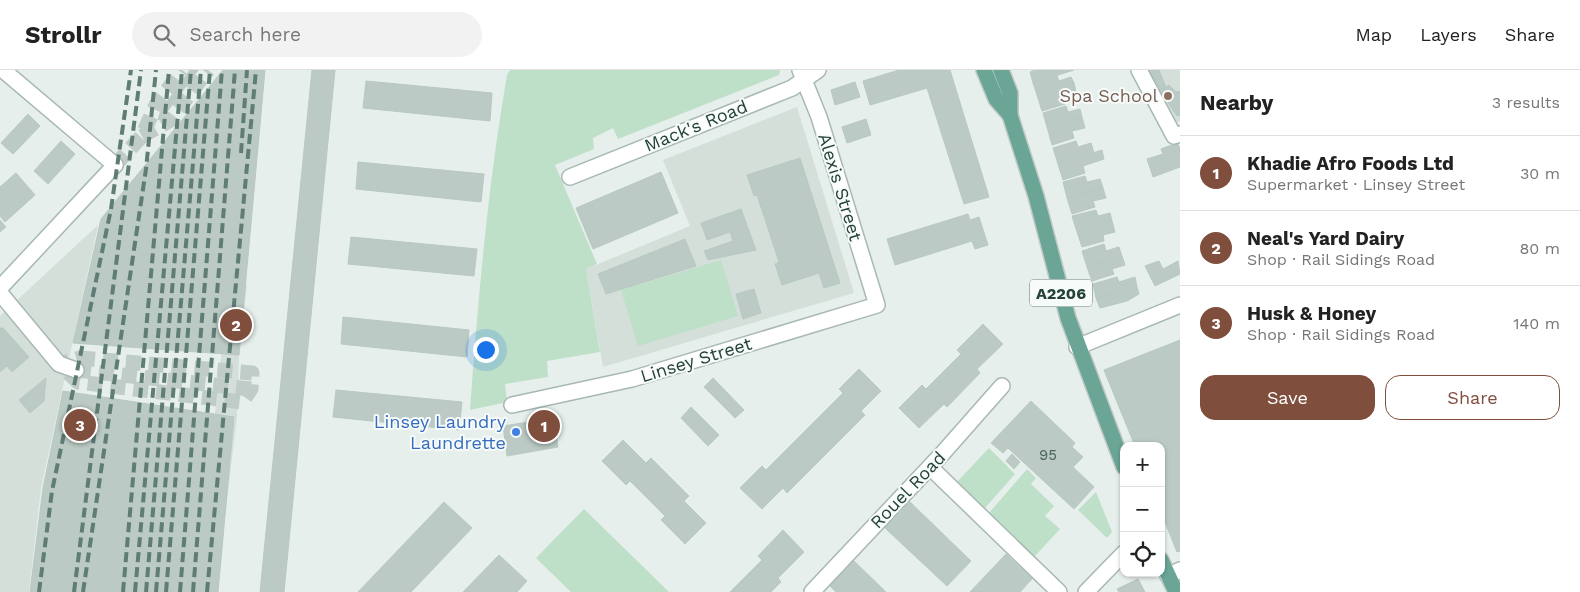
<!DOCTYPE html>
<html lang="en">
<head>
<meta charset="utf-8">
<style>
  :root { --surface:#fff; --page:#f2f2f2; --text:#222; --muted:#767676; --line:#e0e0e0; --accent:#804e3d }
  body { margin:0; font-family:"Work Sans",sans-serif; background:var(--page); color:var(--text) }
  .controls { position:absolute; right:15px; bottom:15px; display:grid; overflow:hidden; border-radius:10px; box-shadow:0 1px 4px #0004 }
  .controls button { width:45px; height:45px; display:grid; place-items:center; padding:0; border:0; border-bottom:1px solid var(--line); background:var(--surface); color:var(--text); font:25px sans-serif }
  .you { position:absolute; left:485px; top:279px; width:18px; height:18px; margin:-12px; border:4px solid #fff; border-radius:50%; background:#1a73e8; box-shadow:0 0 0 8px #1a73e833 }
  .badge { display:grid; place-items:center; width:32px; height:32px; border-radius:50%; background:var(--accent); color:#fff; font-size:16px; font-weight:700 }
  .pin { position:absolute; translate:-50% -50%; border:2px solid #fff; box-shadow:0 1px 5px #0006 }
  .list { margin:0; padding:0; list-style:none }
  h2 { display:flex; justify-content:space-between; align-items:center; height:65px; margin:0; padding:0 20px; font-size:21px }
  h2 small { font-size:16px; font-weight:400; color:var(--muted) }
  .list li { display:grid; grid-template-columns:32px 1fr auto; gap:15px; align-items:center; box-sizing:border-box; height:75px; padding:0 20px; border-top:1px solid var(--line) }
  .list b { display:block; font-size:19px; white-space:nowrap }
  .list p { margin:0; font-size:16px; white-space:nowrap; color:var(--muted) }
  .list em { font-size:16px; font-style:normal; color:var(--muted) }
  .actions { display:flex; gap:10px; padding:15px 20px }
  .actions a { flex:1; padding:11px 0; border:1px solid var(--accent); border-radius:15px; text-align:center; font-size:18px; color:var(--accent) }
  .actions .main { background:var(--accent); color:#fff }
  .icon { flex:none; width:28px; height:28px; fill:none; stroke:currentColor; stroke-width:2; stroke-linecap:round; stroke-linejoin:round }
  .map { position:relative; flex:none; width:1180px; height:522px; overflow:hidden }
  header { display:flex; align-items:center; gap:30px; box-sizing:border-box; height:70px; padding:0 25px; background:var(--surface); border-bottom:1px solid var(--line) }
  header strong { font-size:24px }
  nav { display:flex; gap:28px; margin-inline-start:auto; font-size:18px }
  .search { width:350px; height:45px; background:var(--page); display:flex; align-items:center; gap:12px; box-sizing:border-box; padding:0 18px; border-radius:28px; color:var(--muted); font-size:19px }
  main { display:flex }
  aside { flex:1; background:var(--surface) }
  .map>svg:first-child { display:block }
</style>
</head>
<body>
<header>
<strong>Strollr</strong>
<div class="search"><svg class="icon" aria-label="search" viewBox="0 0 24 24"><circle cx="10" cy="10" r="6"/><path d="M15 15l6 6"/></svg>Search here</div>
<nav><a>Map</a><a>Layers</a><a>Share</a></nav>
</header>
<main>
<div class="map">
<svg width="1180" height="522" viewBox="0 0 1180 522">
  <rect width="100%" height="100%" fill="#e6efeb"/>
  <!-- built -->
  <g fill="#d4dfda">
    <polygon points="1142,0 1180,0 1180,51 1172,54"/>
    <polygon points="797,37 854,223 603,297 586,199 690,156 663,90"/>
    <polygon points="98,155 41,418 29,522 0,522 0,246"/>
    <polygon points="229,214 247,215 239,285 237,347 225,446 204,444"/>
  </g>
  <!-- green -->
  <g fill="#bfe0c8">
    <path d="M510,0H780L779,5L618,69L613,58L593,68L594,79L555,95L597,194L586,199L600,282L547,291L548,307L505,314L507,332L470,340C478,228 488,115 507,5Z"/>
    <polygon points="721,190 738,246 638,276 621,220"/>
    <polygon points="989,378 1015,404 984,439 957,412"/>
    <polygon points="1027,399 1036,408 1031,414 1054,436 1045,446 1060,459 1034,487 989,443"/>
    <polygon points="1096,422 1112,462 1107,468 1078,440"/>
    <polygon points="584,439 669,522 571,522 536,488"/>
  </g>
  <!-- building -->
  <g fill="#bbcac4" stroke="#b8c9c2">
    <polygon points="190,0 198,0 164,46 158,50 161,40"/>
    <polygon points="223,0 265,0 239,285 73,273 101,149"/>
    <polygon points="312,0 335,0 284,522 260,522"/>
    <polygon points="899,0 950,0 989,127 964,134 927,18 870,35 863,11"/>
    <polygon points="1035,0 1074,0 1033,13 1030,2"/>
    <polygon points="1146,0 1159,0 1166,17 1169,15 1176,22 1180,33 1180,45 1177,46"/>
    <polygon points="1057,6 1059,11 1071,7 1074,13 1037,25 1033,13"/>
    <polygon points="366,11 492,23 490,51 363,38"/>
    <polygon points="855,12 860,27 835,35 831,20"/>
    <polygon points="1074,13 1076,22 1062,27 1065,34 1042,41 1037,25"/>
    <polygon points="1180,21 1180,33 1176,22"/>
    <polygon points="1066,36 1068,42 1080,39 1082,47 1047,57 1043,43"/>
    <polygon points="28,44 40,56 13,84 1,73"/>
    <polygon points="1082,47 1085,58 1072,61 1074,68 1052,75 1047,57"/>
    <polygon points="866,49 871,65 847,73 842,57"/>
    <polygon points="61,71 75,84 48,114 34,101"/>
    <polygon points="1076,71 1078,77 1091,73 1094,83 1058,94 1053,78"/>
    <polygon points="1177,73 1180,78 1180,97 1153,107 1147,89 1163,84 1161,79"/>
    <polygon points="1102,80 1104,89 1083,96 1085,103 1063,110 1058,94"/>
    <polygon points="800,88 840,213 824,218 819,203 782,215 775,194 779,192 757,125 754,126 747,105"/>
    <polygon points="358,92 484,104 481,132 356,119"/>
    <polygon points="661,102 678,143 593,179 576,138"/>
    <polygon points="16,103 35,125 5,152 0,146 0,117"/>
    <polygon points="1085,106 1087,112 1100,109 1103,118 1067,128 1063,112"/>
    <polygon points="1103,118 1106,128 1093,131 1095,137 1072,144 1067,128"/>
    <polygon points="741,139 756,180 708,190 704,181 733,171 730,162 707,170 701,153"/>
    <polygon points="1096,140 1098,146 1110,143 1112,151 1077,162 1072,146"/>
    <polygon points="968,144 970,150 979,147 988,175 975,179 972,171 895,195 887,169"/>
    <polygon points="0,150 6,157 0,162"/>
    <polygon points="1112,151 1115,162 1103,165 1104,171 1082,177 1077,162"/>
    <polygon points="351,167 477,179 474,206 348,194"/>
    <polygon points="685,169 696,196 606,224 598,204"/>
    <polygon points="1104,174 1106,181 1119,177 1122,186 1087,197 1082,181"/>
    <polygon points="1122,186 1125,195 1112,199 1114,204 1092,211 1087,197"/>
    <polygon points="1159,191 1163,199 1178,191 1180,204 1155,216 1145,196"/>
    <polygon points="1117,207 1119,212 1135,207 1137,217 1096,228 1093,214"/>
    <polygon points="1137,217 1139,224 1127,231 1100,238 1096,228"/>
    <polygon points="754,219 761,243 743,249 736,224"/>
    <polygon points="343,247 469,260 467,287 341,274"/>
    <polygon points="983,254 1003,274 977,299 980,303 947,337 944,334 919,358 899,338 922,315 926,319 961,284 957,280"/>
    <polygon points="0,258 3,258 29,287 12,302 7,296 0,302"/>
    <polygon points="1180,270 1180,481 1177,482 1161,442 1161,376 1135,376 1104,300"/>
    <polygon points="859,299 881,321 861,341 865,345 787,423 783,418 762,439 740,418 762,396 766,400 843,323 839,319"/>
    <polygon points="46,308 44,331 30,343 19,330"/>
    <polygon points="713,308 744,340 735,348 704,317"/>
    <polygon points="336,320 462,332 459,360 333,347"/>
    <polygon points="63,321 234,347 218,522 30,522 43,418"/>
    <polygon points="1031,331 1075,373 1072,377 1083,387 1073,397 1094,417 1074,439 1008,378 1003,383 991,373"/>
    <polygon points="691,337 719,365 708,376 681,348"/>
    <polygon points="554,348 558,377 507,386 503,356"/>
    <polygon points="623,370 646,393 651,388 689,426 684,431 706,453 685,474 661,450 665,446 630,411 626,415 602,391"/>
    <polygon points="1012,384 1020,392 1014,399 1006,391"/>
    <polygon points="444,432 472,458 411,522 358,522"/>
    <polygon points="910,432 971,491 947,516 885,458"/>
    <polygon points="783,460 804,482 778,508 781,512 771,522 730,522 762,490 758,486"/>
    <polygon points="1006,484 1032,509 1020,522 970,522"/>
    <polygon points="499,485 527,511 517,522 463,522"/>
    <polygon points="854,491 886,522 836,522 830,516"/>
    <polygon points="1138,509 1145,522 1119,522 1117,519"/>
  </g>
  <g fill="none" stroke-linecap="round" stroke-linejoin="round">
    <!-- minor-tunnel -->
    <g stroke="#bfccc8" stroke-width="15" stroke-dasharray="15 8" stroke-linecap="butt">
      <polygon points="80,288 252,303 251,319 242,332 78,312 59,294"/>
      <polyline points="76,300 251,319"/>
    </g>
    <!-- tertiary-tunnel -->
    <g stroke="#bfccc8" stroke-width="15" stroke-dasharray="15 8" stroke-linecap="butt">
      <polyline points="142,66 169,51 208,0"/>
      <polyline points="115,95 142,66 156,35 182,0"/>
    </g>
    <defs>
      <g id="minor">
        <polyline points="3,0 115,95"/>
        <polyline points="1139,0 1174,66 1180,64"/>
        <polyline points="570,107 792,18 818,0"/>
        <polyline points="0,223 59,294 76,300"/>
        <polyline points="1077,277 1180,235"/>
        <polyline points="512,335 632,309 877,235 819,47 800,0"/>
        <polyline points="930,397 1059,522"/>
        <polyline points="1168,506 1180,500"/>
        <polyline points="812,522 942,384 1002,316"/>
        <polyline points="1086,522 1124,483"/>
      </g>
      <polyline id="tertiary" points="0,218 115,95"/>
      <g id="primary">
        <polyline points="984,0 996,29 1010,45"/>
        <polyline points="1001,0 1010,23 1010,45 1036,126 1068,248 1124,397"/>
        <polyline points="1161,490 1176,522"/>
      </g>
    </defs>
    <!-- minor casing -->
    <use href="#minor" stroke="#a8b8b2" stroke-width="18"/>
    <!-- tertiary casing -->
    <use href="#tertiary" stroke="#a8b8b2" stroke-width="18"/>
    <!-- primary casing -->
    <use href="#primary" stroke="#c2cac8" stroke-width="18"/>
    <!-- minor -->
    <use href="#minor" stroke="#fff" stroke-width="15"/>
    <!-- tertiary -->
    <use href="#tertiary" stroke="#fff" stroke-width="15"/>
    <!-- primary -->
    <use href="#primary" stroke="#6aa596" stroke-width="15"/>
    <!-- rail -->
    <g stroke="#5f7d75" stroke-width="4" stroke-dasharray="10 5" stroke-linecap="butt">
      <polyline points="241,83 247,0"/>
      <polyline points="39,522 52,421 111,139 131,0"/>
      <polyline points="74,522 141,0"/>
      <polyline points="83,522 146,99 156,0"/>
      <polyline points="123,522 169,0"/>
      <polyline points="135,522 182,0"/>
      <polyline points="146,522 191,0"/>
      <polyline points="156,522 201,0"/>
      <polyline points="166,522 210,0"/>
      <polyline points="180,522 222,0"/>
      <polyline points="193,522 235,0"/>
      <polyline points="207,522 256,0"/>
    </g>
  </g>
  <!-- markers -->
  <circle fill="#8d6e63" stroke="#f7fbf9" stroke-width="2" cx="1168" cy="26" r="5"/>
  <circle fill="#3f7fe0" stroke="#f7fbf9" stroke-width="2" cx="516" cy="362" r="5"/>
  <g text-anchor="middle" stroke-width="4" stroke-linejoin="round" paint-order="stroke">
    <!-- number labels -->
    <g font-size="15" fill="#4a645c">
      <text x="1048" y="390">95</text>
    </g>
    <!-- shield labels -->
    <rect fill="#f7fbf9" stroke="#637a73" stroke-width="1" x="1030" y="209.5" width="62" height="27" rx="4"/>
    <g font-size="16" font-weight="bold" fill="#24423a">
      <text x="1061" y="229">A2206</text>
    </g>
    <!-- education labels -->
    <g font-size="18" fill="#785e54" stroke="#f7fbf9" text-anchor="end">
      <text x="1158" y="32">Spa School</text>
    </g>
    <!-- street labels -->
    <g font-size="18" fill="#24423a" stroke="#f7fbf9">
      <text transform="translate(696 56) rotate(-22)" y="6">Mack's Road</text>
      <text transform="translate(840 117) rotate(73)" y="6">Alexis Street</text>
      <text transform="translate(696 290) rotate(-17)" y="6">Linsey Street</text>
      <text transform="translate(908 420) rotate(-46)" y="6">Rouel Road</text>
    </g>
    <!-- shop labels -->
    <g font-size="18" fill="#366cbe" stroke="#f7fbf9" text-anchor="end">
      <text x="506" y="358">Linsey Laundry<tspan x="506" dy="21">Laundrette</tspan></text>
    </g>
  </g>
</svg>
<div class="controls">
<button>+</button>
<button>−</button>
<button><svg class="icon" aria-label="locate" viewBox="0 0 24 24"><circle cx="12" cy="12" r="6"/><path d="M12 2v4M12 18v4M2 12h4M18 12h4"/></svg></button>
</div>
<div class="you"></div>
<div class="pin badge" style="left:544px;top:356px">1</div>
<div class="pin badge" style="left:236px;top:255px">2</div>
<div class="pin badge" style="left:80px;top:355px">3</div>
</div>
<aside>
<h2>Nearby<small>3 results</small></h2>
<ul class="list">
<li><span class="badge">1</span><div><b>Khadie Afro Foods Ltd</b><p>Supermarket · Linsey Street</p></div><em>30 m</em></li>
<li><span class="badge">2</span><div><b>Neal's Yard Dairy</b><p>Shop · Rail Sidings Road</p></div><em>80 m</em></li>
<li><span class="badge">3</span><div><b>Husk &amp; Honey</b><p>Shop · Rail Sidings Road</p></div><em>140 m</em></li>
</ul>
<div class="actions"><a class="main">Save</a><a>Share</a></div>
</aside>
</main>
</body>
</html>
